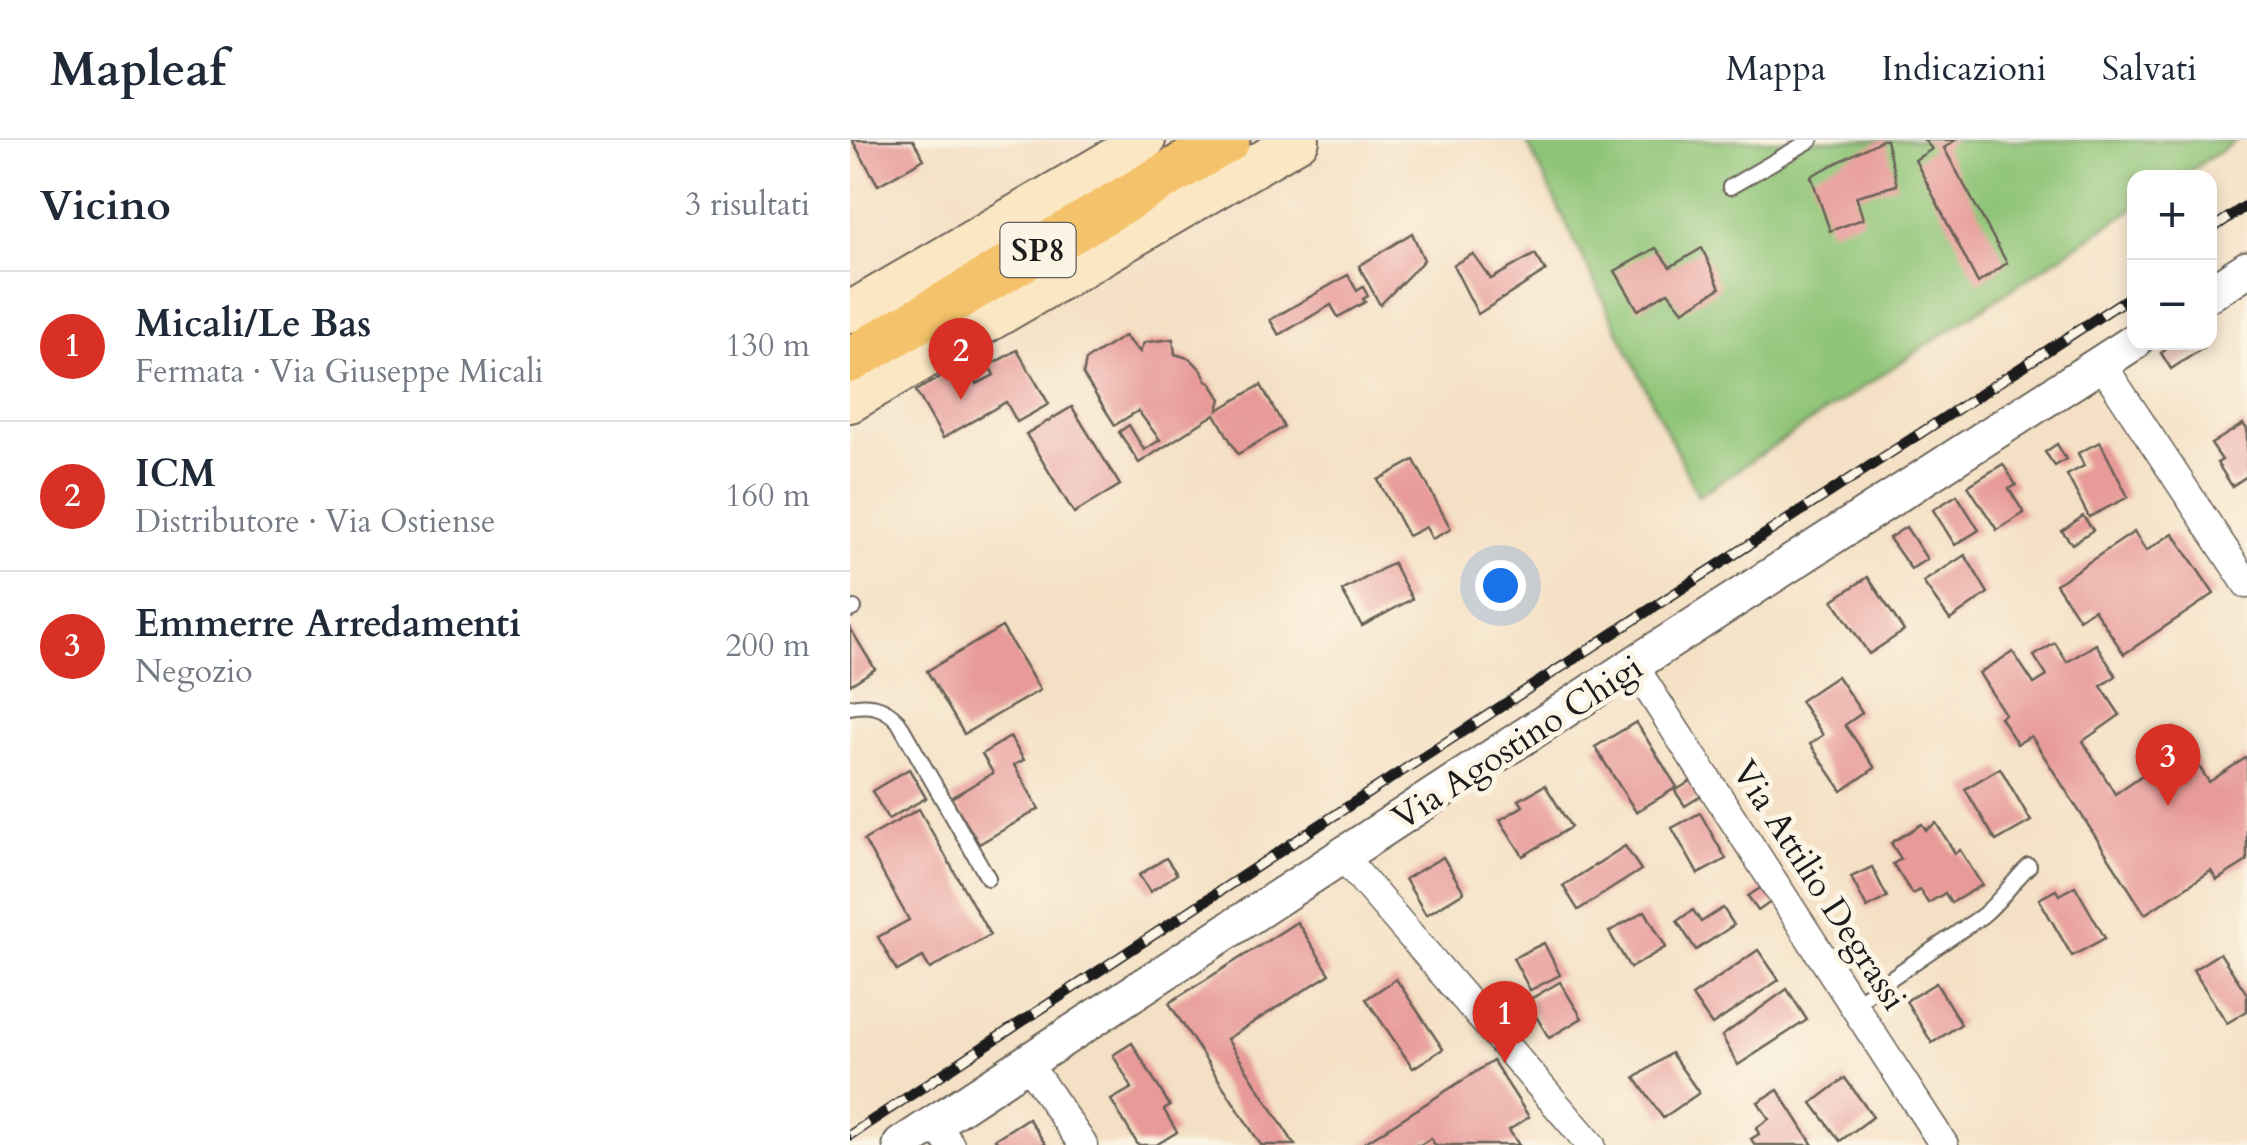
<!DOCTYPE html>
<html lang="it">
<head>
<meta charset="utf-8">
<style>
  :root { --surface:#fff; --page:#f2f2f3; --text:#1f2937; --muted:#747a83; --line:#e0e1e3; --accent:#d93025 }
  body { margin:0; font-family:Cardo,serif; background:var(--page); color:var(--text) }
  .controls { position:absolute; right:30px; top:30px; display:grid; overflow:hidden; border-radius:20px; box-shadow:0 5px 15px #0003 }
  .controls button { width:90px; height:90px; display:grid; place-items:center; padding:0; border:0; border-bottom:2px solid var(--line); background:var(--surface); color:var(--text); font:50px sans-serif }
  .you { position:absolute; left:650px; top:445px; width:35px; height:35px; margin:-25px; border:8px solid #fff; border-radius:50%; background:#1a73e8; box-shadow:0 0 0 15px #1a73e833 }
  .badge { display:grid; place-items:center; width:65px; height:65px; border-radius:50%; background:var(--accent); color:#fff; font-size:32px; font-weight:700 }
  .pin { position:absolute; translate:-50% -82px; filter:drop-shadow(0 2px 5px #0008) }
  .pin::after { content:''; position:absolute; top:52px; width:35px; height:30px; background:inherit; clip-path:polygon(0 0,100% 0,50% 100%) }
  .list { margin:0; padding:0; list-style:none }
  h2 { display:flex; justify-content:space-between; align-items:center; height:130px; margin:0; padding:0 40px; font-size:42px }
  h2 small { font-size:32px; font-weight:400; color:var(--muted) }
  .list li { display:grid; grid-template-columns:65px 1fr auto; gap:30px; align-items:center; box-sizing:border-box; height:150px; padding:0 40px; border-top:2px solid var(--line) }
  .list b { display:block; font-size:38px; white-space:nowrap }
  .list p { margin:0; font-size:32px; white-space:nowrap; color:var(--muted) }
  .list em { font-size:32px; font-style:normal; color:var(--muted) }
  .map { position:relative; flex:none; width:1397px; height:1005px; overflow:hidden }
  header { display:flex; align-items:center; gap:60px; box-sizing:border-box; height:140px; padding:0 50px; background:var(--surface); border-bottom:2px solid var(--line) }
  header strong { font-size:48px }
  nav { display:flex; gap:55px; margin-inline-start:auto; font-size:35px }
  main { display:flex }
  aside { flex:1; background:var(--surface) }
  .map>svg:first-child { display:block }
</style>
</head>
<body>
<header>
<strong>Mapleaf</strong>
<nav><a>Mappa</a><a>Indicazioni</a><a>Salvati</a></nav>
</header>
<main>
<aside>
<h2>Vicino<small>3 risultati</small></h2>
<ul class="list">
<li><span class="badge">1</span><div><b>Micali/Le Bas</b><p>Fermata · Via Giuseppe Micali</p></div><em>130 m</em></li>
<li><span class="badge">2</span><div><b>ICM</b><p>Distributore · Via Ostiense</p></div><em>160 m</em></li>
<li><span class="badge">3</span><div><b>Emmerre Arredamenti</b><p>Negozio</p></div><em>200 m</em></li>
</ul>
</aside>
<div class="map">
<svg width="1397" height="1005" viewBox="0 0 1397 1005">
  <rect width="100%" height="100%" fill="#fcf5e5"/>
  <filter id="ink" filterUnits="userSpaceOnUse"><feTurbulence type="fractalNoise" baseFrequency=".01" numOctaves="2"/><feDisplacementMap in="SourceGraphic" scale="20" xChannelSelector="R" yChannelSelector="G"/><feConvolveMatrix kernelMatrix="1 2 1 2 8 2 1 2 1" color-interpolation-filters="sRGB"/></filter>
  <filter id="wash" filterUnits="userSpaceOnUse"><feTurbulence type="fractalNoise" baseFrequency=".0048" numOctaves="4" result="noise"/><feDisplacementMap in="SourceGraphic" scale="40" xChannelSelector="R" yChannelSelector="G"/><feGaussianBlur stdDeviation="2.25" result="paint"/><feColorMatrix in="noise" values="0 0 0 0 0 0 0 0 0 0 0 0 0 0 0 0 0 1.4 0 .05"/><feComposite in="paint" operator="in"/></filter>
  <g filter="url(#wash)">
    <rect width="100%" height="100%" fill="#f4e0c4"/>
    <!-- green -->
    <polygon fill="#8ec477" stroke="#55704a" stroke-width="2.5" points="676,0 1387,0 1330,37 1284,38 1284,68 848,356"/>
    <g id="blocks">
      <!-- building -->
      <g fill="#e79a98">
        <polygon points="2,0 63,0 74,19 28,45"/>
        <polygon points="1032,0 1036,0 1047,45 1006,56 1013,79 980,91 961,36"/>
        <polygon points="1074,0 1105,0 1094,8 1157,123 1128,143 1065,20 1082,9"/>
        <polygon points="562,93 574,120 530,165 509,126"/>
        <polygon points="806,108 820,127 852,108 870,148 833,171 818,152 788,170 765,131"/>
        <polygon points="623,114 641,139 685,114 696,131 628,174 603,125"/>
        <polygon points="498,135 507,151 513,147 518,156 513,159 515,162 488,177 481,165 429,195 420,180"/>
        <polygon points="274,196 290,212 293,204 297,202 323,199 325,214 341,219 352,231 357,241 361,243 371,259 368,270 411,245 434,287 388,314 365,274 289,323 269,292 279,285 294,310 310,300 288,271 265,285 233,235 236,220"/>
        <polygon points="1326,202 1350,202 1353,208 1321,229 1311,213"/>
        <polygon points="167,210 199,264 167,282 156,262 93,298 66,251 115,223 127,244 144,235 139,226"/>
        <polygon points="222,267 270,345 224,373 176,294"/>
        <polygon points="1393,284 1397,289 1397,336 1382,346 1367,323 1372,320 1361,304"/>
        <polygon points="1250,302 1278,357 1239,377 1217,335 1234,326 1228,313"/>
        <polygon points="1207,304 1216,319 1205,326 1195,312"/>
        <polygon points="564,320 601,389 582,399 576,387 558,396 528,340"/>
        <polygon points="1153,324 1166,345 1159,349 1174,373 1147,390 1118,346"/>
        <polygon points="1107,355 1129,390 1105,405 1083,370"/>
        <polygon points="1233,376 1243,390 1222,404 1212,391"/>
        <polygon points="1056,387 1077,419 1061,429 1039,398"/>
        <polygon points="1284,392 1296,411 1323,393 1364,454 1274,514 1244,469 1229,479 1206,444"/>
        <polygon points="1115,415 1138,453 1100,480 1073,442"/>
        <polygon points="543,423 562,459 512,486 492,451"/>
        <polygon points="1018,437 1054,491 1019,514 983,460"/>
        <polygon points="152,487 190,550 114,594 77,531"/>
        <polygon points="0,488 25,529 0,545"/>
        <polygon points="1205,503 1217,522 1246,504 1266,536 1251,546 1270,575 1233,601 1265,654 1318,617 1306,599 1324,588 1359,642 1397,617 1397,721 1367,740 1361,731 1295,774 1181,596 1167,604 1150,577 1155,574 1129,533 1163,512 1184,544 1197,536 1184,516"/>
        <polygon points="987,536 1012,573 995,585 1025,628 992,651 960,604 973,595 950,561"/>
        <polygon points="786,582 827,647 786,672 745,607"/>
        <polygon points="160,597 174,620 164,625 189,669 129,704 101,658 143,633 132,614"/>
        <polygon points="1150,628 1181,681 1146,701 1115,649"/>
        <polygon points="59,629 76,658 38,679 22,651"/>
        <polygon points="844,639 854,654 835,666 825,651"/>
        <polygon points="695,645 721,687 673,716 650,680 673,666 669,660"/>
        <polygon points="69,669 140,795 80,829 73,817 47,831 28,797 59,780 14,700"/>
        <polygon points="850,673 876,719 848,734 822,688"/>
        <polygon points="1086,683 1105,713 1110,710 1132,745 1101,763 1095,753 1078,763 1070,750 1062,754 1043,724 1051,719 1041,703 1072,684 1076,690"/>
        <polygon points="775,706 791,730 728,770 713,746"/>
        <polygon points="593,717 614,752 576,775 555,739"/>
        <polygon points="316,718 327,734 300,752 289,735"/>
        <polygon points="1022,727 1037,757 1017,768 1001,737"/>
        <polygon points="915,745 925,759 908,771 898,756"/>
        <polygon points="1225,746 1255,798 1222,816 1189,759 1206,750 1209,755"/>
        <polygon points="873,768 884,785 846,810 827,781 843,770 851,782"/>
        <polygon points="795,771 816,807 780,828 759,792"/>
        <polygon points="447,782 480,834 377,899 445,1005 411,1005 319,863"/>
        <polygon points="694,803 710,835 680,850 663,818"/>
        <polygon points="908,810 929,840 862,885 842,856"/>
        <polygon points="1370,813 1397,854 1397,871 1377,883 1343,830"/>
        <polygon points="546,839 593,909 563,928 516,859"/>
        <polygon points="710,842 732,878 699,898 677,861"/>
        <polygon points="1086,843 1111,884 1082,903 1056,861"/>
        <polygon points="937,849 957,880 888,925 872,896"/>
        <polygon points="282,903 320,966 314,970 327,992 306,1005 288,1005 261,960 282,948 263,915"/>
        <polygon points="821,913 849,953 813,978 785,938"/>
        <polygon points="643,921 679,977 659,990 669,1005 585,1005 581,998 570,1005 511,1005"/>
        <polygon points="995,938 1023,977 990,1001 962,963"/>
        <polygon points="928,950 963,1005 905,1005 901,999 909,994 906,988 919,979 908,962"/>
        <polygon points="178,978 196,1005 149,1005 145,999"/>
      </g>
    </g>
  </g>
  <g filter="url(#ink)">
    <use href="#blocks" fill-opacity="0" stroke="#686157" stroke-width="2.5"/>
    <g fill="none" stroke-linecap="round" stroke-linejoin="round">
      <defs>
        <g id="service">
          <polyline points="880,47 961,0"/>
          <polyline points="0,470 4,468"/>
          <path d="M0,567C19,563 34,566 48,581L138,738"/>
          <path d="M1003,864L1132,776C1150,762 1162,742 1179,726"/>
        </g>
        <g id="minor">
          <polyline points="1251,223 1397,444"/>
          <polyline points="783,525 1094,1005"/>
          <polyline points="493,717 741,1005"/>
          <polyline points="178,924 233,1005"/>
          <polyline points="85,983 100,1005"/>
        </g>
        <g id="tertiary">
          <polyline points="1360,153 1397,129"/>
          <polyline points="51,1005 783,525 1284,202"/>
        </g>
        <g id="secondary">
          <polyline points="0,172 295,0"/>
          <polyline points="0,262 449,0"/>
        </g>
        <polyline id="primary" points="0,220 377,0"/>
      </defs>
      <!-- service casing -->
      <use href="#service" stroke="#686157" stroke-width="18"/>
      <!-- minor casing -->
      <use href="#minor" stroke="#686157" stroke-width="31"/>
      <!-- tertiary casing -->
      <use href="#tertiary" stroke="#686157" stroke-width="39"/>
      <!-- secondary casing -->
      <use href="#secondary" stroke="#686157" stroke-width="44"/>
      <!-- primary casing -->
      <use href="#primary" stroke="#686157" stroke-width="49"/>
      <!-- service -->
      <use href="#service" stroke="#fff" stroke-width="14"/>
      <!-- minor -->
      <use href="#minor" stroke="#fff" stroke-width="28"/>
      <!-- tertiary -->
      <use href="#tertiary" stroke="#fff" stroke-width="35"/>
      <!-- secondary -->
      <use href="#secondary" stroke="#fbe7c3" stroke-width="40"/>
      <!-- primary -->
      <use href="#primary" stroke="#f4c26a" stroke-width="45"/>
      <defs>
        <g id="rail">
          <polyline points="1360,90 1397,65"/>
          <polyline points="0,995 529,646 1284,154"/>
        </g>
      </defs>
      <!-- rail casing -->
      <use href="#rail" stroke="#1c1c1c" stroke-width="11"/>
      <!-- rail -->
      <use href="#rail" stroke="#fcf5e5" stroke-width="8" stroke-dasharray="22" stroke-linecap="butt"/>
    </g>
  </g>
  <g text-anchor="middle" stroke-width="10" stroke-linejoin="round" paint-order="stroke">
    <!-- shield labels -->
    <rect fill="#fcf5e5" stroke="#5f5d58" stroke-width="2.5" x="150.5" y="83" width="75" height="54" rx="8"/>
    <g font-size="32" font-weight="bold" fill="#1c1c1c">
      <text x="188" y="121">SP8</text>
    </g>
    <!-- street labels -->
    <g font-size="35" fill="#1c1c1c" stroke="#fcf5e5">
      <text transform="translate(667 602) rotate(-33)" y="12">Via Agostino Chigi</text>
      <text transform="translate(970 745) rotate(57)" y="12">Via Attilio Degrassi</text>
    </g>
  </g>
</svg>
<div class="controls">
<button>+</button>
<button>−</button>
</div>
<div class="you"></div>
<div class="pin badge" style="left:655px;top:923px">1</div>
<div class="pin badge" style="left:111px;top:260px">2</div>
<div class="pin badge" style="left:1318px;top:666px">3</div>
</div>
</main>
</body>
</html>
